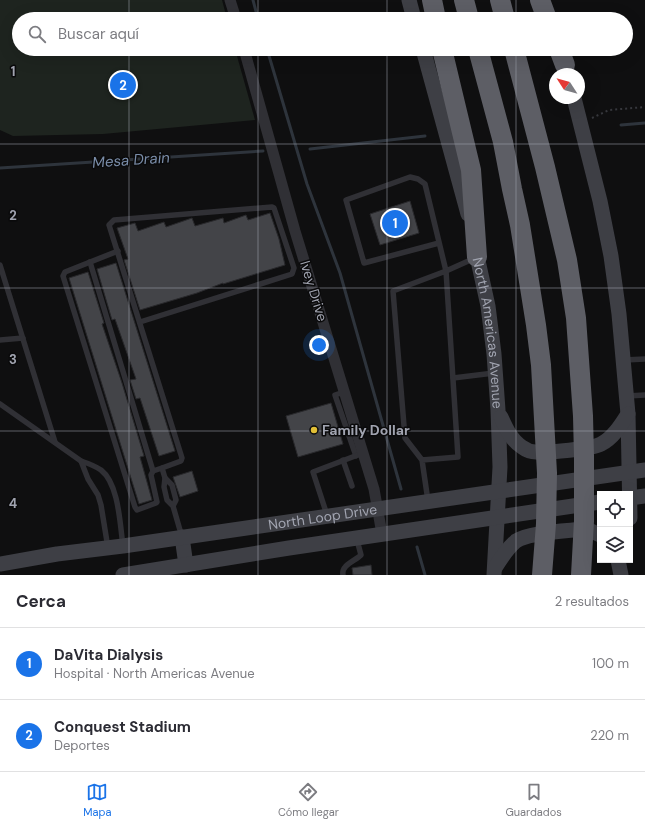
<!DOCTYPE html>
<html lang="es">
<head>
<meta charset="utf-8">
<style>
  :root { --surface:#fff; --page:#f7f7f7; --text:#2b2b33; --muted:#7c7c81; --line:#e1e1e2; --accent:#1a73e8 }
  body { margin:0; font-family:"DM Sans",sans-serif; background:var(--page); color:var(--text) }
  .controls { position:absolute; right:12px; bottom:12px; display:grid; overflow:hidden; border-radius:0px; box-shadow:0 4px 16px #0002 }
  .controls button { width:36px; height:36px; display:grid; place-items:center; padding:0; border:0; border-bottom:1px solid var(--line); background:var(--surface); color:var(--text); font:20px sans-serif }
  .compass { position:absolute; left:549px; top:68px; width:36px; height:36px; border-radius:50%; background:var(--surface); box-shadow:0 4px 16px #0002; rotate:306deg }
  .you { position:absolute; left:319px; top:345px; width:14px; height:14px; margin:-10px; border:3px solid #fff; border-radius:50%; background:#1a73e8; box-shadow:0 0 0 6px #1a73e833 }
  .badge { display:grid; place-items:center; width:26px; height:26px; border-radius:50%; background:var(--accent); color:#fff; font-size:13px; font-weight:700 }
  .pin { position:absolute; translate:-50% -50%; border:2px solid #fff; box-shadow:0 1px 4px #0006 }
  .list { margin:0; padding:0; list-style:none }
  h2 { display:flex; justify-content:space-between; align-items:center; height:52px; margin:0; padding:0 16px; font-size:17px }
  h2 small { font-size:13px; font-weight:400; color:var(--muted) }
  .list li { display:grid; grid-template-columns:26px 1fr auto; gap:12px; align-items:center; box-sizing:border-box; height:72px; padding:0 16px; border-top:1px solid var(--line) }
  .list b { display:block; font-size:15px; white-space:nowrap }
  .list p { margin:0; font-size:13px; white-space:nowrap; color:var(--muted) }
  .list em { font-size:13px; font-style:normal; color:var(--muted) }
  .icon { flex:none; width:22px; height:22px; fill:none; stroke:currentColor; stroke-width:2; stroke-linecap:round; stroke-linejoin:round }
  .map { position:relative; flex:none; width:645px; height:575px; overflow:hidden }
  .search { position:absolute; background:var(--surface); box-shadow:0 4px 16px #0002; left:12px; right:12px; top:12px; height:44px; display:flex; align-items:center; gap:10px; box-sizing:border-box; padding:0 14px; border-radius:22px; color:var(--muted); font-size:15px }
  .sheet { height:196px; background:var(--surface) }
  nav { display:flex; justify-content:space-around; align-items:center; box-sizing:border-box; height:56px; border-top:1px solid var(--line); background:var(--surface); font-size:11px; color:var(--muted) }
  nav a { display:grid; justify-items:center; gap:2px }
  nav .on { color:var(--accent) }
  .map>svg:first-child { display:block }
</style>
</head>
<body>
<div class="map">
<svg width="645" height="575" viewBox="0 0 645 575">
  <rect width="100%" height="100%" fill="#0f0f10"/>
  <!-- garden -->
  <polygon fill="#1e241f" points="0,0 222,0 227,19 19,19 19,49 235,49 255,120 103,134 13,136 0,130"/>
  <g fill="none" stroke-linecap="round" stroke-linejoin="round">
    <!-- stream -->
    <g stroke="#2e343c" stroke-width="3">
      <polyline points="253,0 258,19"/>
      <polyline points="267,49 307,184 340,273 401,489"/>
      <polyline points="621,125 645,123"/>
      <polyline points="310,149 425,136"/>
      <polyline points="0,168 263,151"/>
      <polyline points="417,547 425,575"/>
    </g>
  </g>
  <!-- building -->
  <g fill="#434448" stroke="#29292c">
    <polygon points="410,201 419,233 380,245 370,214"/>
    <polygon points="270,213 279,239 285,265 223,284 223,283 197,293 140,310 124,260 128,259 117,228 135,223 138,231 164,222 166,227 192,218 195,226 223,218 224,223 246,215 248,220"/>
    <polygon points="116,263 175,451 159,456 140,398 136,399 130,380 136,379 115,319 112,320 97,269"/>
    <polygon points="88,272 104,323 102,324 122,383 144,456 140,457 152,500 139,504 69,278"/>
    <polygon points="331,403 343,444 298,457 286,416"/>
    <polygon points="192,471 198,491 180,497 173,477"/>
    <polygon points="371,565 372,575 353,575 352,568"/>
  </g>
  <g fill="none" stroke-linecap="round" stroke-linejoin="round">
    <!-- path -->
    <polyline stroke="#36373c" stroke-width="2" stroke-dasharray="2 3" stroke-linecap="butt" points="592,118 609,110 645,107"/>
    <!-- lane -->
    <g stroke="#303035" stroke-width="5.5">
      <polyline points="439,243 364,263 346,200 410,177 418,179 425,184 446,271 475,258"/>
      <polyline points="118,251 65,272 63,276 135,507 137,510 156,503 157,502 151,475 153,471"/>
      <polyline points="90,262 153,471 162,468"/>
      <polyline points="0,265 55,442"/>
      <polyline points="140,322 292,274 294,268 274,208 272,207 114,220 109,225 182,458 181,461 162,468 165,478"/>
      <polyline points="0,340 23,338"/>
      <polyline points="624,360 645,359"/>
      <polyline points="453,378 494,373"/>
      <polyline points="344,392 335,395 356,456"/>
      <polyline points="627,396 645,395"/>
      <polyline points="0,404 81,461"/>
      <polyline points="343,460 352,486"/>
      <polyline points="422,460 405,438 393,291 446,271 458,457 422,460 428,501"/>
      <polyline points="173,506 176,500 172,485 165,478 164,487 167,500 173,506 182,537"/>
      <polyline points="327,515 313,472 363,453"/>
      <path d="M108,548L101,505L98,495L88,479L81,461C87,463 95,466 101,470C119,484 120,525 123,546"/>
      <path d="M343,575C341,565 355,561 361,555L357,540"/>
    </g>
    <!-- street -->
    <g stroke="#303035" stroke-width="11">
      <polyline points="230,0 236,19"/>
      <polyline points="244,49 295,231 374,489 382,534"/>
    </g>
    <!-- secondary -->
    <g stroke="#3e3f45" stroke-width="15">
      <polyline points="409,0 414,19"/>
      <polyline points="423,49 468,214"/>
      <polyline points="574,98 600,201 611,256 619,314 628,414 630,518"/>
      <path id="s1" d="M475,247L488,306L494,354L498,410L500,467L494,575"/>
      <path d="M501,417C506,428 511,440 522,447C526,450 532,452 536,452C548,453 591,449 601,444C613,438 621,425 628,414"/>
      <polyline points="630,498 645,496"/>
      <polyline points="182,537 186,565"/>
      <polyline points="618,560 621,575"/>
      <path id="s2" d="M0,564L57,554L123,546L645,470"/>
      <path d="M495,568C501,558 507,549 516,541C529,532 567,531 584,529L589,530L600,535"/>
      <polyline points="123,575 289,548 600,502"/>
    </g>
    <!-- highway -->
    <g stroke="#5d5e65" stroke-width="20">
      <polyline points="432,0 436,19"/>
      <polyline points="464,0 469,19"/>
      <polyline points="500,0 505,19"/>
      <polyline points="540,0 547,19"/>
      <polyline points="442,49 471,170 477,257"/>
      <polyline points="478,49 503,142 512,189 520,225 536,325 541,365 547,473 546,524 542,575"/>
      <polyline points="514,49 545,167 567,260 576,318 583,416 584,456 584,521 581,575"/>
      <polyline points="559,49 565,65"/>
    </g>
  </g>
  <!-- grid -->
  <path fill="none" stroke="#a1a4b0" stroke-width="1" stroke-opacity="0.55" d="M129,0V19M258,0V19M387,0V19M516,0V19M129,49V575M258,49V575M387,49V575M516,49V575M0,144H645M0,288H645M0,431H645"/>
  <!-- markers -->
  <circle fill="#e1bf36" stroke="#0a0a0b" stroke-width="1.5" cx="314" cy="430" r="4"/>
  <g text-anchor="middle" stroke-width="3" stroke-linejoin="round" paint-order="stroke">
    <!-- street labels -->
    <g font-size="14" fill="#a1a4b0" stroke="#0a0a0b">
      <text transform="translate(314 291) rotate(73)" y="5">Ivey Drive</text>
      <text dy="5" stroke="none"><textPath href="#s1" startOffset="87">North Americas Avenue</textPath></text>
      <text dy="5" stroke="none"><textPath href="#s2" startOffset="326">North Loop Drive</textPath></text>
    </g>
    <!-- poi labels -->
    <g font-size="14" font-weight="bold" fill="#a1a4b0" stroke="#0a0a0b" text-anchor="start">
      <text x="322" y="435">Family Dollar</text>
    </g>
    <!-- water labels -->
    <g font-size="15" font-style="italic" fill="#7a8da9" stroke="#0a0a0b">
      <text transform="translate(131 160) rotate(-4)" y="5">Mesa Drain</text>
    </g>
  </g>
  <g font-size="13" text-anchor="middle" font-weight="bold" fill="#a1a4b0" stroke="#0a0a0b" stroke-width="3" stroke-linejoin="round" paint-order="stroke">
    <text x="13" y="76">1</text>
    <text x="13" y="220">2</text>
    <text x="13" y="364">3</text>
    <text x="13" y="508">4</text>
  </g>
</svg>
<div class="controls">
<button><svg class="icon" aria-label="locate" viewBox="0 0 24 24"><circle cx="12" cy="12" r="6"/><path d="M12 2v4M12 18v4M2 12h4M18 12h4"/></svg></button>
<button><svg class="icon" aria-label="layers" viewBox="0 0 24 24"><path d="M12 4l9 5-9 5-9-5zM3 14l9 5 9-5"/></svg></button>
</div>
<svg class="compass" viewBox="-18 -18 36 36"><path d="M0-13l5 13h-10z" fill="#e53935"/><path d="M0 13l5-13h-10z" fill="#7c7c81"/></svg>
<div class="you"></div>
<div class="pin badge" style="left:395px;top:223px">1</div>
<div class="pin badge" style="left:123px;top:85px">2</div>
<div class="search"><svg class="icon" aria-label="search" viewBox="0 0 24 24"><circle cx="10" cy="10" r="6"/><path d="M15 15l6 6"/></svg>Buscar aquí</div>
</div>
<section class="sheet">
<h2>Cerca<small>2 resultados</small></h2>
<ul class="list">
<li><span class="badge">1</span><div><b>DaVita Dialysis</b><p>Hospital · North Americas Avenue</p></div><em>100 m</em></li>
<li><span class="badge">2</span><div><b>Conquest Stadium</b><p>Deportes</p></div><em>220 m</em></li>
</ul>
</section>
<nav>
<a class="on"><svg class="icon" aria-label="map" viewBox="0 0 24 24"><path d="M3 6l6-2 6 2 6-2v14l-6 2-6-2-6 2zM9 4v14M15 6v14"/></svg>Mapa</a>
<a><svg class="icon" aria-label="directions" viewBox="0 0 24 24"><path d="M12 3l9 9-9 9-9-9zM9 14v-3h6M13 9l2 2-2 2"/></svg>Cómo llegar</a>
<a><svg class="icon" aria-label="saved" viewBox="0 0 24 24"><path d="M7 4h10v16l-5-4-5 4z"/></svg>Guardados</a>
</nav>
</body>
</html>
